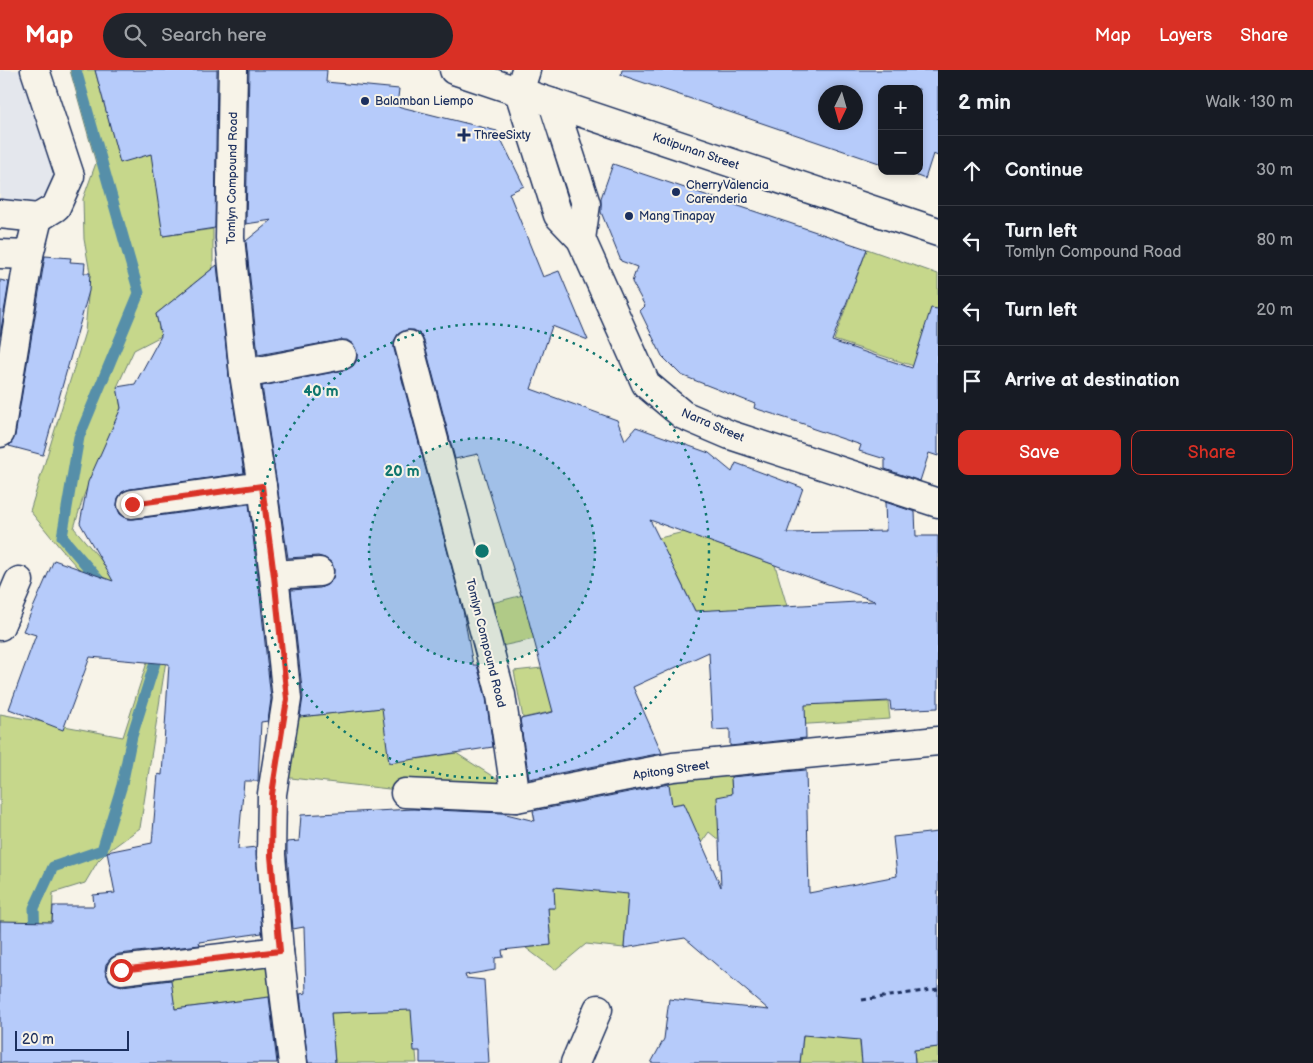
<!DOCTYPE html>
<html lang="en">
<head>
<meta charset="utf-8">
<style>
  :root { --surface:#171b24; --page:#20242c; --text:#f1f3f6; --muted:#9ea1a6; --line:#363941; --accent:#d93025 }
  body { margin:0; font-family:"Balsamiq Sans",sans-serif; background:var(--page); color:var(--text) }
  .controls { position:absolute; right:15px; top:15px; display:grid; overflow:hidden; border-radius:10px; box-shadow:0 2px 8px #0003 }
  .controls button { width:45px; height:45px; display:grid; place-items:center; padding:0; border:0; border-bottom:1px solid var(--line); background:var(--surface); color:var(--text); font:25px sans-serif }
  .compass { position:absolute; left:818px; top:15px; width:45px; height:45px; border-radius:50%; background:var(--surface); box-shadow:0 2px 8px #0003; rotate:185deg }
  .scale { position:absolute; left:15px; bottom:12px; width:114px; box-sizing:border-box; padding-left:5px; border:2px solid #1b2f5e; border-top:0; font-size:14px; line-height:18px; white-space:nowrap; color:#1b2f5e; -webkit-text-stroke:4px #f7f3e8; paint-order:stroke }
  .stop { position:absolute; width:15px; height:15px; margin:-11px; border:4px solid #d93025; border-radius:50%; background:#fff }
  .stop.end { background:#d93025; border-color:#fff; box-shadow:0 1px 5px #0008 }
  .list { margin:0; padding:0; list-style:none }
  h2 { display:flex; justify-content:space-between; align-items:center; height:65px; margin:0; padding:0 20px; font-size:21px }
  h2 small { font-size:16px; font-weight:400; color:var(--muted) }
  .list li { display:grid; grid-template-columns:32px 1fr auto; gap:15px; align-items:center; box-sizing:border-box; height:70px; padding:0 20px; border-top:1px solid var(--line) }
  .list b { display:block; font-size:19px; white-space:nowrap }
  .list p { margin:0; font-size:16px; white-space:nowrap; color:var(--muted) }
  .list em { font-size:16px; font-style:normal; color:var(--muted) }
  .actions { display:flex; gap:10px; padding:15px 20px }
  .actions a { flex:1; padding:11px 0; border:1px solid var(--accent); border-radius:10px; text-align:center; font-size:18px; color:var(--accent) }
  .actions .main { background:var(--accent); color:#fff }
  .icon { flex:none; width:28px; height:28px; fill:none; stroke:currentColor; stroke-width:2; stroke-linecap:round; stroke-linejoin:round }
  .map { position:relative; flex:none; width:938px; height:993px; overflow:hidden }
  header { display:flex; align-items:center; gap:30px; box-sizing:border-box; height:70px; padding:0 25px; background:var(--accent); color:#fff }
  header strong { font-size:24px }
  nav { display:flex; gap:28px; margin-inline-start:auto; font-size:18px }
  .search { width:350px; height:45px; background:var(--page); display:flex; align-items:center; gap:12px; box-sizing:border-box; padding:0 18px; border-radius:28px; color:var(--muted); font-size:19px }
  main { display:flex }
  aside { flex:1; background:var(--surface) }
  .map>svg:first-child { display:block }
</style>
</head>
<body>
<header>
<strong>Map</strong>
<div class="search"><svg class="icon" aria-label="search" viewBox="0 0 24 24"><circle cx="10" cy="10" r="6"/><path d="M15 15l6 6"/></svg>Search here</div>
<nav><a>Map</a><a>Layers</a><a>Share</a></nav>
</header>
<main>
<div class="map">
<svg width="938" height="993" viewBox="0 0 938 993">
  <rect width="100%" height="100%" fill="#f7f3e8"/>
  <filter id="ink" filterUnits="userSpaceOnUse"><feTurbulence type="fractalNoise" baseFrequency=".02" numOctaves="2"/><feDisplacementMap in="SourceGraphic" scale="10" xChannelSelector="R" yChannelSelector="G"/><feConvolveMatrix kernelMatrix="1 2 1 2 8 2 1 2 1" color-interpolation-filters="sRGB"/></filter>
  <g filter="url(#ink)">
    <!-- built -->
    <polygon fill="#e4e7ed" points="0,0 34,0 70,106 56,137 0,143"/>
    <!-- green -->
    <g fill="#c6d78b" stroke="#708374">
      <polygon points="70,0 95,0 120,92 190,74 163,166 213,159 213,198 156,244 161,266 134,280 117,317 121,338 84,425 74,458 169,571 140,758 107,782 98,791 85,813 53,823 48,955 0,861 0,644 123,667 151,580 61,479 30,441 85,262 90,203 84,169 83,129 96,93"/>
      <polygon points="867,179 938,204 938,290 932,302 834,270"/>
      <polygon points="684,462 775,495 787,536 746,538 747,566 708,567 677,504 646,518 643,472"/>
      <polygon points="523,525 534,569 497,577 484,535"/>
      <polygon points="832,590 835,634 888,632 890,649 793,655 790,592"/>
      <polygon points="542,598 554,641 523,648 514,601"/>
      <polygon points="382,636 413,663 418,689 456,683 514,720 398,720 282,707 295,643 309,646 379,638"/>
      <polygon points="731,701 733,782 709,762 693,784 684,733 672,735 668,711"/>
      <polygon points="631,792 624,878 586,874 555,900 526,878 551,875 548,838 555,838 553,803"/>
      <polygon points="267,890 271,927 175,939 171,915 109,924 109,909"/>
      <polygon points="409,906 417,993 335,993 331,943 356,942 356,909"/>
      <polygon points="856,940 862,993 800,993 806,942"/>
      <polygon points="938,977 938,993 915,993 914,980"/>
    </g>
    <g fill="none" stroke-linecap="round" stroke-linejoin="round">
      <!-- stream -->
      <g stroke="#578fa9" stroke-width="11">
        <polyline points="76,0 139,223 79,367 62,467 104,516"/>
        <polyline points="35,867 34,838 53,797 102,780 122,715 132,666 159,580"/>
      </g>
    </g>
    <!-- building -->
    <g fill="#b6cbfa" stroke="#1b2f5e" fill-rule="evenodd">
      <polygon points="95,0 217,0 215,158 163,166 151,84 120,93"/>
      <path d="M249,0H327L326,12L399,19L397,36L497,61L524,116L509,123L543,207L559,201L588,270L552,256L531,319L617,350L625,370L636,357L709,383L732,402L736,393L803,418L787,463L886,461L885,432L915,442L916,466H938V638L891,640L890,631L805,635L806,668L730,676V659L713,660L709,582L633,617L662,683L529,709L520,649L553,642L522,525H521L478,384L455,389L424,271L420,264L414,260H406L398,264L394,271V279L463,540L473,595H477L486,628L493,677L389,693L382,638L300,647L303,627L291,520L320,518L327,515L333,508L334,500L332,493L325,488L318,486L288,488L262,316L345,300L353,296L357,290V283L353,274L347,270H340L258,285L246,171L272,150L246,154ZM650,450L697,467L875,531L695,541Z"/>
      <path d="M622,0H938V86L933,84L925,109L904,101H919V19H882V94L621,5ZM826,22H856V52H826Z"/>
      <polygon points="613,94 867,179 832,271 912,298 931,238 938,239 938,386 929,383 920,411 885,399 885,389 859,381 861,375 811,358 810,356 754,338 755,334 681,305 662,286 640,241 645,236 632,212 637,197 621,191 601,142 601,128"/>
      <polygon points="45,186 71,188 70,192 85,193 84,203 90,203 89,221 43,385 9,376 12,372 15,366"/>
      <polygon points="217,195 229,306 244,403 130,419 122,422 118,428 117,436 120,444 127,449 134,449 249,434 258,507 271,629 268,651 261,652 258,711 244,711 238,779 256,777 262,863 199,872 200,875 119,884 111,888 106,894 105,901 109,910 115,914 122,916 171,910 175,939 269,927 277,993 0,993 0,851 52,852 53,836 94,836 93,825 115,823 107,782 152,773 158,704 162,705 169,594 90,587 63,660 9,639 36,565 23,561 54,490 113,511 80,453 88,412 121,338 117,317 135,314 161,266 156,244"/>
      <polygon points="0,210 9,212 0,266"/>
      <polygon points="806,700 809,823 897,806 893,767 938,762 938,977 914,980 915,993 862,993 860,970 803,965 800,993 651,993 664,969 669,929 769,940 685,868 624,878 628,824 554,817 555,838 548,838 551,875 502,880 503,887 495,888 495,900 465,905 466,908 484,910 489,993 420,993 420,981 414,981 411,940 331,943 335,993 308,993 300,924 306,923 304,857 293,859 287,784 287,772 299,771 301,745 413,739 502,743 535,751 533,741 669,714 672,735 684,733 721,817 717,727 732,724 731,707"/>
    </g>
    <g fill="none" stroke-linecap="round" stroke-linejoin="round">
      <defs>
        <g id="minor">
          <polyline points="233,0 230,168 244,304 262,416 274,505 287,629 272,724 271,785 279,881 293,993"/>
          <polyline points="526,0 519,22 558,145 581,169 646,314 683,345 730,365 938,433"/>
          <polyline points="553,33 586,134 581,169"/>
          <polyline points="0,144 38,148 56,137 70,106 35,0"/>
          <polyline points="0,184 29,185"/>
          <polyline points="409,275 501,625 516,728"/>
          <polyline points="244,304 342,285"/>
          <polyline points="0,363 29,185 38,148"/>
          <polyline points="132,434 262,416"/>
          <polyline points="274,505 319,502"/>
          <polyline points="0,556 19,511"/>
          <polyline points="405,723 516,728 673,697 938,671"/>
          <polyline points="121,900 279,881"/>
          <polyline points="575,993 598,939"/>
        </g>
        <polyline id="major" points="454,0 938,162"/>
      </defs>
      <!-- minor casing -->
      <use href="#minor" stroke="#1b2f5e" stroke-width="31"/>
      <!-- major casing -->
      <use href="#major" stroke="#1b2f5e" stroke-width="31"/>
      <!-- path -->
      <polyline stroke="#1b2f5e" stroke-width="3" stroke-dasharray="5 4" stroke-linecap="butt" points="862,930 938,919"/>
      <!-- minor -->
      <use href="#minor" stroke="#f7f3e8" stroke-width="28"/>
      <!-- major -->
      <use href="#major" stroke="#f7f3e8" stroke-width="28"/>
    </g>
  </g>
  <g fill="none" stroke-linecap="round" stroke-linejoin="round" filter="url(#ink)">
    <!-- route -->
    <polyline stroke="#d93025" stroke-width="6" points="121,900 280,881 271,786 272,724 287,629 274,506 262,416 132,434"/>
  </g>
  <!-- distance rings -->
  <circle cx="482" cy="481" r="113" fill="#0f766e" fill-opacity=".12"/>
  <g fill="none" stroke="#0f766e" stroke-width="2.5" stroke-dasharray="2.5 5">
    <circle cx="482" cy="481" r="113"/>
    <circle cx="482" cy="481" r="227"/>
  </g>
  <!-- markers -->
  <g fill="#1b2f5e" stroke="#f7f3e8" stroke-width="2">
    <circle cx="365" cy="31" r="5"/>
    <path d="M461.5 57.5h5v5h5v5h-5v5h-5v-5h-5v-5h5z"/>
    <circle cx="676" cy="122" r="5"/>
    <circle cx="629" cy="146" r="5"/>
  </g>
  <g text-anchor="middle" stroke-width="4" stroke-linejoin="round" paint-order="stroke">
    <!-- poi labels -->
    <g font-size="12" fill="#1b2f5e" stroke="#f7f3e8" text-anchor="start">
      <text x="375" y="35">Balamban Liempo</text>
      <text x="474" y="69">ThreeSixty</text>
      <text x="686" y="119">CherryValencia<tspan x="686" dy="14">Carenderia</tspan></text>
      <text x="639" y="150">Mang Tinapay</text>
    </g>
    <!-- street labels -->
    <g font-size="12" fill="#1b2f5e" stroke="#f7f3e8">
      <text transform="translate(696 81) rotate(19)" y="4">Katipunan Street</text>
      <text transform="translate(232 108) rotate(-89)" y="4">Tomlyn Compound Road</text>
      <text transform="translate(713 355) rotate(23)" y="4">Narra Street</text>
      <text transform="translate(486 573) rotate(76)" y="4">Tomlyn Compound Road</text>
      <text transform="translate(671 700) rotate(-8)" y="4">Apitong Street</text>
    </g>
  </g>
  <circle cx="482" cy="481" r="8" fill="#0f766e" stroke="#f7f3e8" stroke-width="2.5"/>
  <g font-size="15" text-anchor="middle" font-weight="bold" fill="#0f766e" stroke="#f7f3e8" stroke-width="4" stroke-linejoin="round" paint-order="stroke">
    <text x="321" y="326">40 m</text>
    <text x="402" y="406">20 m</text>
  </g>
</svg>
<div class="controls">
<button>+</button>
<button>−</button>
</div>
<svg class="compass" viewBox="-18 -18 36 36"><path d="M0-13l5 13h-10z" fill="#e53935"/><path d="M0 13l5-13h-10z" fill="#9ea1a6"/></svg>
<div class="scale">20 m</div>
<div class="stop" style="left:121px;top:900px"></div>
<div class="stop end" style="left:132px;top:434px"></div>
</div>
<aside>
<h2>2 min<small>Walk · 130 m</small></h2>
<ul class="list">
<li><svg class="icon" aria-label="ahead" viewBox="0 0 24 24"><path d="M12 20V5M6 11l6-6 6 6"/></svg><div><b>Continue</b></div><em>30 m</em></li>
<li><svg class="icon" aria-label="left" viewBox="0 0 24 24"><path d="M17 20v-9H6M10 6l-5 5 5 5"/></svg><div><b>Turn left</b><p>Tomlyn Compound Road</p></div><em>80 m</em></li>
<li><svg class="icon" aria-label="left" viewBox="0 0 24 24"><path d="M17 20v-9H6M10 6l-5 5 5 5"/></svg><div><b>Turn left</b></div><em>20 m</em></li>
<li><svg class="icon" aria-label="arrive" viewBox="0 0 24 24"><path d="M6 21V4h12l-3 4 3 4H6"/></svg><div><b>Arrive at destination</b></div></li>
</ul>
<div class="actions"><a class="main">Save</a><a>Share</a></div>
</aside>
</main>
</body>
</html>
